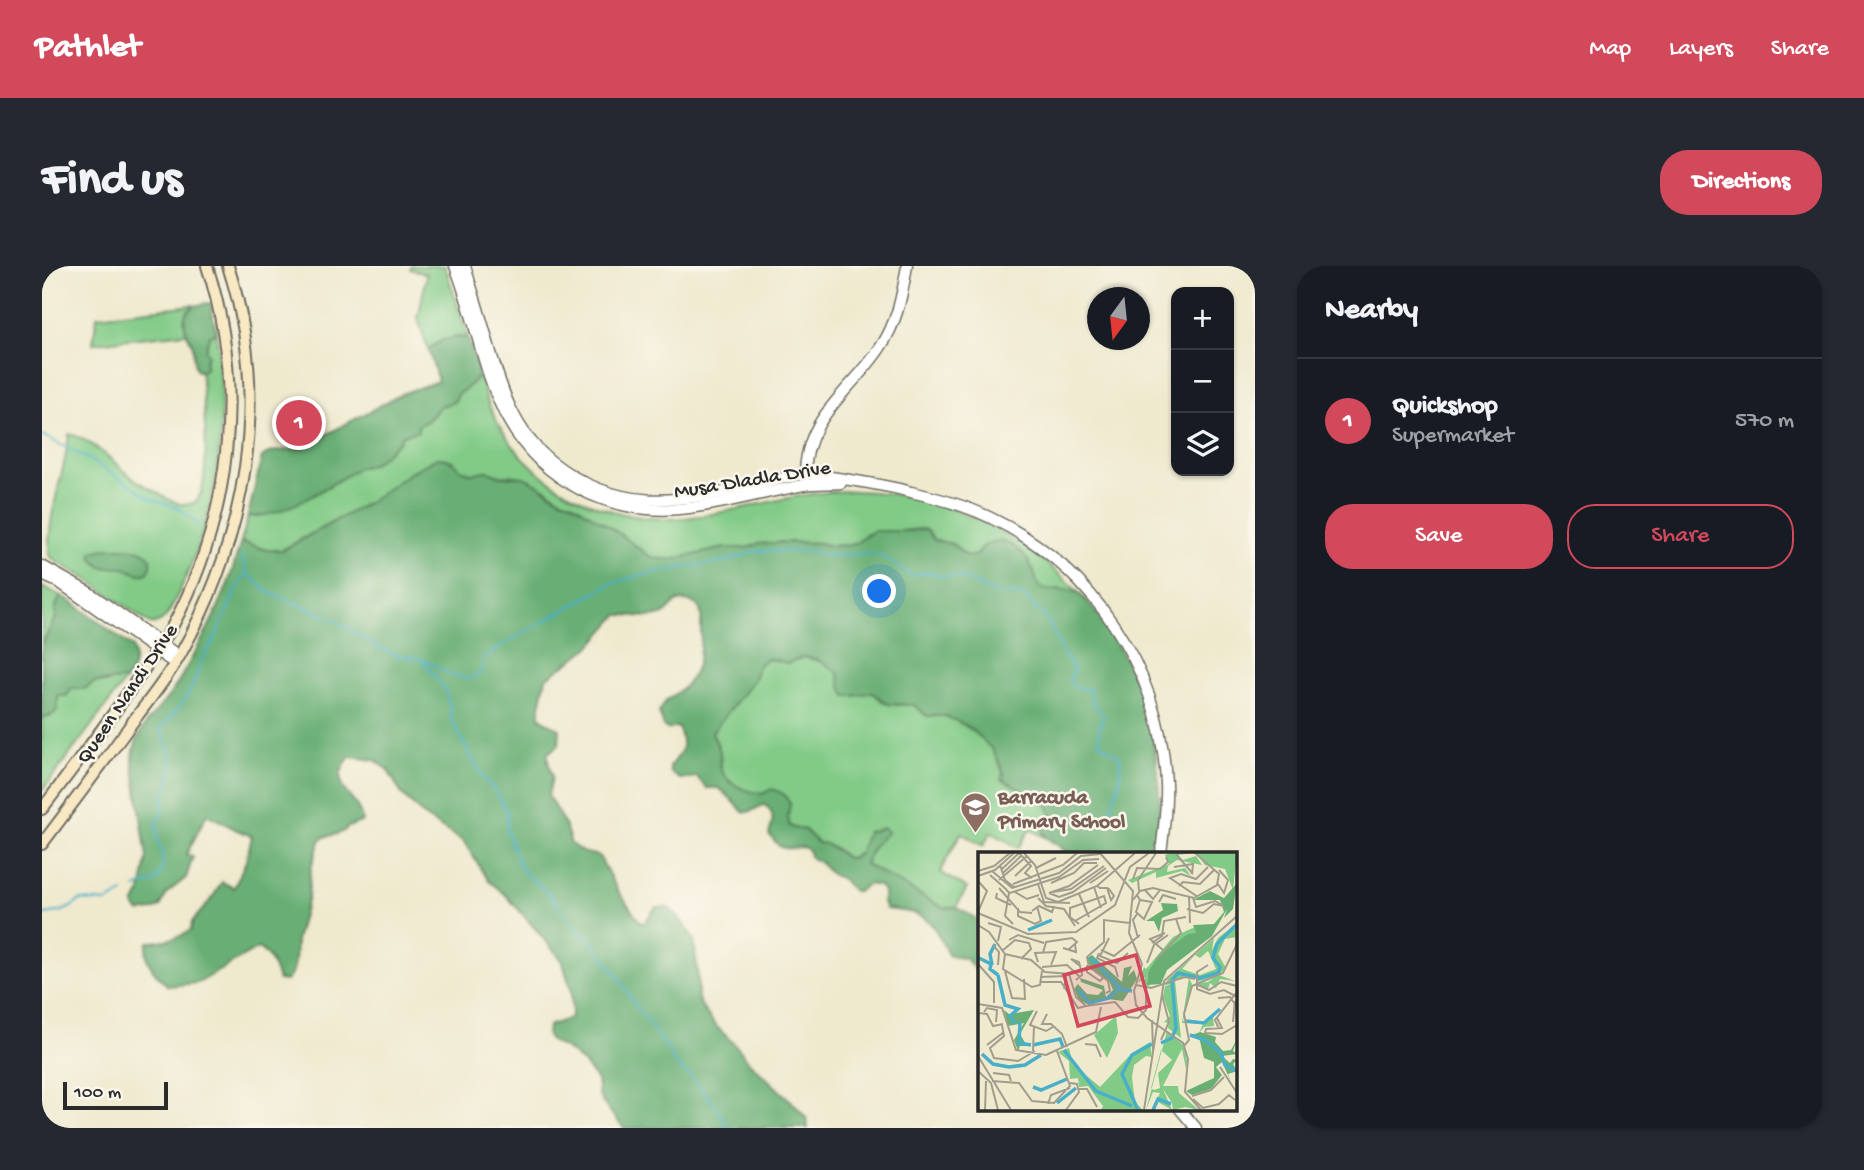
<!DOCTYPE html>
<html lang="en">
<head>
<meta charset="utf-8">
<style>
  :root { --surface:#171b24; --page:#242831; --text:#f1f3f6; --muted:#9ea1a6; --line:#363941; --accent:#d1495b }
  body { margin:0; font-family:"Gochi Hand",sans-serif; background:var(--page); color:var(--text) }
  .controls { position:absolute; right:21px; top:21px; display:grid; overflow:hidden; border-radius:14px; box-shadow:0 2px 5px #0004 }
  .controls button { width:63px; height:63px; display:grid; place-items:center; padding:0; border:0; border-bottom:2px solid var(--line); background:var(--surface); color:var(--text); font:35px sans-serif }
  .compass { position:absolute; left:1045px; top:21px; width:63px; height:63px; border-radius:50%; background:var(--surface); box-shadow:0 2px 5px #0004; rotate:195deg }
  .scale { position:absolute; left:21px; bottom:18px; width:105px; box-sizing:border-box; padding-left:7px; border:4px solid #2b2b2b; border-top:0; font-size:19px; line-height:24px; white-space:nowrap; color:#2b2b2b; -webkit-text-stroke:5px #fbf7ec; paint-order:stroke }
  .you { position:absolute; left:838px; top:326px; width:24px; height:24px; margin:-18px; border:5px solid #fff; border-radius:50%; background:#1a73e8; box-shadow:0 0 0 10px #1a73e833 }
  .badge { display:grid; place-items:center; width:46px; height:46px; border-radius:50%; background:var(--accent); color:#fff; font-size:23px; font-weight:700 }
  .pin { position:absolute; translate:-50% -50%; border:4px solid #fff; box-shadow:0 2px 7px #0006 }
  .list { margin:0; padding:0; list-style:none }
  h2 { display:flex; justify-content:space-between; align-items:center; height:91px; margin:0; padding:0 28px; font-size:30px }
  h2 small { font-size:23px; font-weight:400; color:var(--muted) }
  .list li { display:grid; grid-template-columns:46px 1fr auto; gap:21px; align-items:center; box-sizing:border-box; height:126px; padding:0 28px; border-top:2px solid var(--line) }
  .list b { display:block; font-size:26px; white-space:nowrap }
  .list p { margin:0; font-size:23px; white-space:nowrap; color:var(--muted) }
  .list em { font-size:23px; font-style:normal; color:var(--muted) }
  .actions { display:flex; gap:14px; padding:21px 28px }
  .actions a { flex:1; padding:16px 0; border:2px solid var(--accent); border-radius:28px; text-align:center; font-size:24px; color:var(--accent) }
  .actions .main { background:var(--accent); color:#fff }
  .icon { flex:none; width:38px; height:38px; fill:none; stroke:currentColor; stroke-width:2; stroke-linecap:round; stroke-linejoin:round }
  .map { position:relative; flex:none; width:1213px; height:862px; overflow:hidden; border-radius:28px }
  header { display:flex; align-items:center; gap:42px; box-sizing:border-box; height:98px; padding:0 35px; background:var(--accent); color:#fff }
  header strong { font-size:33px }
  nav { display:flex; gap:38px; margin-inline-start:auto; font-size:24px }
  .intro { display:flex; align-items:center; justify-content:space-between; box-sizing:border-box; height:168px; padding:0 42px }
  h1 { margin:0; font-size:49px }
  .button { padding:18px 32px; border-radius:28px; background:var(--accent); color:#fff; font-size:24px; font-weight:700 }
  main { display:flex; gap:42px; padding:0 42px }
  aside { flex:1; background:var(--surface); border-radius:28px; box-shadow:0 2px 5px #0004 }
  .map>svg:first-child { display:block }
</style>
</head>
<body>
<header>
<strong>Pathlet</strong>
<nav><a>Map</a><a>Layers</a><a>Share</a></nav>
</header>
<div class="intro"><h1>Find us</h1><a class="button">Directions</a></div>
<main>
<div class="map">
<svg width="1213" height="862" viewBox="0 0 1213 862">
  <rect width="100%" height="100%" fill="#fbf7ec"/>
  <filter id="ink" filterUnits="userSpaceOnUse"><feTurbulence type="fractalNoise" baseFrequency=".0143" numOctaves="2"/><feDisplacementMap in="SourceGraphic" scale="14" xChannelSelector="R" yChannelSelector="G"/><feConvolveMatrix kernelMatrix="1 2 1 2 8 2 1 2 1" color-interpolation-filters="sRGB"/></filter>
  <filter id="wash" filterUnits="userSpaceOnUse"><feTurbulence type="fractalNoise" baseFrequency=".00686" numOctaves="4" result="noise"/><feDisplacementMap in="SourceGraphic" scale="28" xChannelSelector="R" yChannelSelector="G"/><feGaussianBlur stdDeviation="1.57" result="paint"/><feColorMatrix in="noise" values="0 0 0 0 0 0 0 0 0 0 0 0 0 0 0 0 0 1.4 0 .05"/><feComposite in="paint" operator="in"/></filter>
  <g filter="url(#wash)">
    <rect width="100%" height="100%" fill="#efe9ce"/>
    <!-- green -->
    <g fill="#82cb87" stroke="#567b59" stroke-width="2">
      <path d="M369,0H403L426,72C411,71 398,74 386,83L376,53L385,8L368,3Z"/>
      <polygon points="151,39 142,54 145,67 51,77 55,50"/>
      <path d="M174,64C187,156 177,246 135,330C129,342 123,360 108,358L50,316L12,294L7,289C5,248 23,208 27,168C46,172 69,193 84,206C93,215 105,221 116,227C125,233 146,245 155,234C170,216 161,130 159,106L164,101L163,84L168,69L172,68Z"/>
      <path d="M437,109C440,119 443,129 447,139C479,217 569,263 651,251C706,244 758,224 813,225C901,227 979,266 1039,329C1032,326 1025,324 1017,323C1012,323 1005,325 1000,323C990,318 993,300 984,294C979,290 949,283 940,280L935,289L926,291L910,278L892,274L886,265L881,263L824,268L816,276L809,279L789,280L777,277L744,276L717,278L704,282H683L633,293H618L607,290L574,265L529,236L520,234L505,223L470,209L460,210L446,205L436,208L428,207L418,203L411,195L372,204L329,235L240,284H225L199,276L206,250L213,251L318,201C333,201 347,184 358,174L360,169L376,165L375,160L386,154L399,140L412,136L417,127L425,122Z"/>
      <path d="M0,321L19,330C15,337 12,343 14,351L0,379Z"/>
      <path d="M761,391C771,393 792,398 797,409C799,412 798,416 799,420L812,430L830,426C835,429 838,434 843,437C850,441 864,438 872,438C876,442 881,447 885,450C891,452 896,449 902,450C925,456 965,486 960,513L1007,540L1009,549L1007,554L1003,557L1001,567L1002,571L988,563L976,582L949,566L941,580L919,567L898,606L925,622L914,641L902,642L823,598L834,575L845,566H826C822,578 820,591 805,592L791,581L776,577L763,564L751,562L747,559L746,551L748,536C729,531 693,527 682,509C677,501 679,495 678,487C677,480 672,473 670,466L712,413L716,400L722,394L728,393L746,397Z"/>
      <polygon points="86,411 0,525 0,452 10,449 15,443 16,430 31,422 42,423 53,416 64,417 73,413 78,414"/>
    </g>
    <!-- forest -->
    <g fill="#69af74" stroke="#4a6d50" stroke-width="2">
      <path d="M168,37L174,64L172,68L168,69L163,84L166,89L163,94L164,102L159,106L154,104C150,94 152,91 151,81C150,76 146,71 144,65C138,43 149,39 168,37Z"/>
      <path d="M416,71L426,72L437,109L425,122L417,127L412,136L399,140L386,154L376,160V165L360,169L358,174C347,184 333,201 318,201C291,217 238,254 206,250L220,191C231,182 248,186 262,181L359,128L396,115L386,83L401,74Z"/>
      <path d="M395,192C415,191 412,204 428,207C434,208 438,205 444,205C449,205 454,209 459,210C467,211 473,209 481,211C498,216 511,233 529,236L574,265L607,290L618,293H633L683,282H704L717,278L744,276L777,277L789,280L809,279L816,276L831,265H866L881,263L886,265L892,274C898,276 905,276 910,278C921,284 919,294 935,289C952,261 981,281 991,303C994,309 993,318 999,322C1007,327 1027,319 1040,330C1050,339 1058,352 1066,364C1102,419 1120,484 1117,550C1116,562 1116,575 1112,587H1024C1016,574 1001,578 1001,560C1006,551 1012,552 1007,540L960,512L962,507L951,484L927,461L904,450H885L872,439L846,438L830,426L812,430H804L799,420L797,409L794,405L775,393L761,391L746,397L728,393L722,394L716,400L712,413L708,419L670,466C672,473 677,480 678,487C679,490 677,494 678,498C681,519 703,524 720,528L730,523L740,527L748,536L746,551L747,559L751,562L763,564L776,577L784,578L805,592H812L818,587L825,566L841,562L846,566C835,575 827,584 823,598L902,642L914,641L938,655V705L933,703L923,692L913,691L906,689C888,651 887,647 844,643L841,636L842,626L837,620L826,618L816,625H811L800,613L789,608L776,595L769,592L766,584L762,581C756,581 745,584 739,581C735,579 731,572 727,569C730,556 735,550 723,539C715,540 710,548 701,546C698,542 682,525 678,523C675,521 668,522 665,522L655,511L638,513L629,507L628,500C642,486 643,480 636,461L626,463L622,461L617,446C626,428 633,431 644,419C658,403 659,381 659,361C659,354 661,347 656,340C651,335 643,335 635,335C631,339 627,344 623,347C612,355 590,348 576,349L547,382L504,412L498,440V451L502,455L518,463L517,479L506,487V495L510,511L506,530L523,559L529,578L540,586L557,590L576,625L599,657H602L614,641L627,642L639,654L652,674L656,711V733L661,743L673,759L696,782L707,796L750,836L765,853L766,862H582L561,837L557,830L555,814L542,798L526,784L510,776L505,770L506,760L528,752L530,747L529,724L520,694L464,629L447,615L422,576L383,551L361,530L345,503L333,494L307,491L298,508L300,521L315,540L321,555L306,561L302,565L295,568L282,571L278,575L269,601L266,631L254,674L253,697L249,709L244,715L236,714C231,701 228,688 216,682L156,717L126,720C113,708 100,694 106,676C122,675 136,673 149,664L150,656L169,634L180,616L192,622L204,595L210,570L195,564L165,548L144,589L151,590L144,612L125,627L118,641L111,644L96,646L92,639L99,626L105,592L91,496C90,461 119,446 135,418C154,385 175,349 188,312C192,301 195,288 199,276L225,284H241L329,235L372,204Z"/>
      <path d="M68,282C80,282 111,279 109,299C109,303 106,307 103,308C96,310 88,303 81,302C74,301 66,302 59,301L50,292V286Z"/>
      <path d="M19,330L27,334L90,381C94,394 93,404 83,414L53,416L42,423L31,422L24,430H16L15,443L12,448L0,452V379L14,351C12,343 15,337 19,330Z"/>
    </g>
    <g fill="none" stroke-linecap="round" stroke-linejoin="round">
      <!-- stream -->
      <g stroke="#49afc8" stroke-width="2">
        <polyline points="0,169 50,195 94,222 106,231 137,242 157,259"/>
        <polyline points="205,307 226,326 287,351 336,381 356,390 366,390 389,397 408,409 427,413 439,407 442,391 504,354 571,317 613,306 686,295 714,285 769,285 784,290 822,288 838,289 868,309 890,306 897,310 919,311 954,328 976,328 985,332 989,338 1005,353 1021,387 1032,403 1027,415 1035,422 1048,423 1050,435 1062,450 1057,461 1058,478 1078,490 1078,514 1064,556"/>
        <polyline points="381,395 403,423 409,442 409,452 418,470 441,512 452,523 465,545 465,565 479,603 507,628 530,658 555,682 576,710 593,739 626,783 635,800 652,813 672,838 687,862"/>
        <path d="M94,622L103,618L113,616C131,592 112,584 115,558C116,550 116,557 120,549C122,544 120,538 121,532C124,521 131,513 130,500C129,487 124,475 118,463L139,439L150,421L159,396L172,374L195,323L205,307L202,295L199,290"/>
        <path d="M0,648C15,647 27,645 38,634L65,636L81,627"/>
      </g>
    </g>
  </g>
  <g filter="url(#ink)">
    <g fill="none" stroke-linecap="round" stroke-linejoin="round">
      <defs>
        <g id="tertiary">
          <path d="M413,0C447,87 444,175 539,224C573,241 609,247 647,242C686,237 723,226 762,219C774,217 787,218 799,217"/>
          <path d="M423,0C430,24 438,48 445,73C458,118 470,164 509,195C577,249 637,236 715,219C728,216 750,209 763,208C771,207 781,210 789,211C816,215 843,219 869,226C896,232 922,239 947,251C1049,299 1119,403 1124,517C1125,541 1122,564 1119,587"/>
          <path d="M763,211C762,151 809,126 838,82C855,57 860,30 865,0"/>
          <polyline points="0,300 48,327 137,390"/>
          <polyline points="0,309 18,317 132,397"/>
          <polyline points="1138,843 1154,862"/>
        </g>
        <g id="secondary">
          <path d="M0,543C34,498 69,453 101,405C110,390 121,377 130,361C189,252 204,119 165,0"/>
          <path d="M0,578C31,537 62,496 92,454C108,433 125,412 138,389C205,270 229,132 186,0"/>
        </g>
      </defs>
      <!-- tertiary casing -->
      <use href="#tertiary" stroke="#706e64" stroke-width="13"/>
      <!-- secondary casing -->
      <use href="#secondary" stroke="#706e64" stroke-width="14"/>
      <!-- tertiary -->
      <use href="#tertiary" stroke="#fff" stroke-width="10"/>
      <!-- secondary -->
      <use href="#secondary" stroke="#f8e8c3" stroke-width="10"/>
    </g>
  </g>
  <!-- icons -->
  <defs>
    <symbol id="school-pin" viewBox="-11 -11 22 30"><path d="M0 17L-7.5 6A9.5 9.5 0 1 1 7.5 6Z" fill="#8d6e63" stroke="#fbf7ec"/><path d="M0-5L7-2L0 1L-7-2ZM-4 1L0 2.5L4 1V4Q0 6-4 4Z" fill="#fff"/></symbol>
  </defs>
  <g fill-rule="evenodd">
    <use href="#school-pin" x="916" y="524" width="35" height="47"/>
  </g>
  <g text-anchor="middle" stroke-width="5" stroke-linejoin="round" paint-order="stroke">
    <!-- street labels -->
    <g font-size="21" fill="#2b2b2b" stroke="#fbf7ec">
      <text transform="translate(710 212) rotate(-9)" y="7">Musa Dladla Drive</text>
      <text transform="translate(84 427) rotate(-56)" y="7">Queen Nandi Drive</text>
    </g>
    <!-- education labels -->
    <g font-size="21" font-weight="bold" fill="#785e54" stroke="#fbf7ec" text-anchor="start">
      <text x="956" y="537">Barracuda<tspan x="956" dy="24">Primary School</tspan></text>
    </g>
  </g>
  <!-- overview -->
  <g transform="translate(936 586)">
    <rect width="259" height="259" fill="#efe9ce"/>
    <path d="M192,1H213L200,3L205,8L218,4L224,13L199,8L190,14L189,20L207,16L213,24L204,19L178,26V20L154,31L150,28L191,12L187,3ZM218,1H259L255,38L247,17L227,13ZM259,71V85L247,87L240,102L248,116L241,123L257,129L242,127L238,136L232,131L230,137L218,131L230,130L237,125L218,130V123L211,126L214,132L205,169L226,171L241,157L235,163L236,174L226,175L221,181L225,172L204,171L211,125L197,128L203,186L190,176L191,167L190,171L188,175L190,171L186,170L192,164L185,144L187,134L194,132L187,133L190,127L236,86L234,98L240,86ZM230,99L238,117L222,123L204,117L217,103L222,106ZM217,75L218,82H210L170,120L169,133L174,134L165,135L167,125L160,131L166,115L168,117L195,85ZM138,164L140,181L129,206L116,183ZM189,179L204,192L208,201L209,211L208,217L204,197L185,234H200L201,241L221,258L207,255L195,258L194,251L185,237L194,258L180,250L174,258L182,241L175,240L168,258ZM183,198L194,208L180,221L182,236L176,238L173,236ZM172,190L174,205L168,204L156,213L154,225L157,250L165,258H123L125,254L110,234L101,235L100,226L92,227L91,209L80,200L91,196L95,212L122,235L154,201Z" fill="#82cb87" fill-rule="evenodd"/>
    <path d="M259,31L255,57L246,66L249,57L234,84L189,118L183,132L169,133L170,120L181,103L210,82L218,81L215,73L236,72L246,60L242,48H215L232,39L246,46ZM183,51L199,52L200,59L184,66L181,80L176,69H168L185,58ZM114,103L144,130L146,116L154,114L150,124L156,118L159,127L145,149L130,147L111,153L101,148L96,137L100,132L109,142L120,143L125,138L103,130L102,126L126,134L128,145L135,138L131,129L113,116L109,106ZM26,158L31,162L56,158L42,182L49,194H42L40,199L36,188L46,171L30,174ZM222,180L238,185L237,190L245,199L253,198L259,187L255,199L259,202L244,204L252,211L255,207L259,208L255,212L259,219L250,222L254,232L244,210L238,215L244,223L233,237L214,243L208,239L236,226V210L226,206L221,185L211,184Z" fill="#69af74"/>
    <path fill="none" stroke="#49afc8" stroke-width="3.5" d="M50,78L74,68M1,106L13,112L12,117L20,123M113,106L143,137M14,113L12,102L17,92M20,123L27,153L40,157L32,164L37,171M100,138L112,151L131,146L140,137L154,139M208,169L226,171L242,157M42,170L41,191L53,193M212,183L227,188L243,201L247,213L259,219M183,191L194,186L198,176L194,128L200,121L222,126L240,121L242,115L235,106L239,92L259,72M55,193L82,187L85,195M86,198L118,239L154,254M4,202L15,212L31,215L47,213L63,203M55,235L63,238L89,227M79,251L98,236M160,258L144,222L154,203L174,192M175,258L180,247L193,252"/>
    <path fill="none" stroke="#a19d8d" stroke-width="2" d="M41,1L53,14L47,21L54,26M46,1L57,13L68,46L80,50L119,34L157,1M122,1L155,39L151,81L164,112L156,139L158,153L169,166L205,191L210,207L207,240L223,258M198,2L215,22M22,13L27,28L36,35M196,15L215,12L214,22M58,16L78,6M24,17L41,1M0,19L16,14L32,1M14,19L34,36L81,21L103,4L122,2M25,21L44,3M12,23L29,38M0,24L17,18L36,1M37,24L53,9M155,27L159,16L182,17L190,10L188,5M21,28L49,4M0,29L9,39L0,60M73,31L96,21L106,11H119M112,31L130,19M35,32L85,13L99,1M60,32L66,50L92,51M240,32L246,41L250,28L241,18M119,34L122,36H129L131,37L136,44L133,48L129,36M201,34L205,30L222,32L236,18M116,35L123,56M21,36L42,60L54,61M28,38L32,41L81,25L105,8L121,7M167,38L175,47L182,38M161,39L160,28L178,1M37,40L49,47L61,43M75,40L93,37L126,14M19,41L18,46L33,53M31,41L27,64L35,72M71,41L81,45L95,40L128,16M71,41L91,34L120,13M101,42L111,65M159,43L162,48L174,50L166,67L158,60L162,48M211,45L212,71M220,45L192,26L203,22L218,27L230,15M60,46L68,54L86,57L97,74M155,48L162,39L175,36L216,46L239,33L241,22L217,1M181,50L185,43L198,47M92,55V65L101,72M40,56V64L57,72L63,69L59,54M92,56L126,44L128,51L97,69M209,57L225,61L236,52L246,54L237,49L218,55L215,46M54,59L61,54L74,60L76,54M0,61L50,82L98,80L137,53L152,15L171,1M159,62L155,68L160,86M10,71L23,75L20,89M0,73L11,80L27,102L53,108L67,120L91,122L98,145L108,154L137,150L150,165L160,166L168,158V136M131,86L122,104L139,111L150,101M31,88L40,83L66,91M174,91L184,84L186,69L208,65M15,93L21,100L20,113M85,96L98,100L97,92M123,98L136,104L162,83M185,98L172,87L187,81M24,99L37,88L51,91L53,97L43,107M65,101L68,90L94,86L99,90L90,98M121,101L119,106L137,115L140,125M27,102L25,117L54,135L62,133L64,119M178,108L203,81L198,67M60,110L57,101L78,100L73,113M169,111L176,93L190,83M0,112L16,130V151M109,113V120L122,129L126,125M230,113L219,120V137L232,142L246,138L259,145M64,115L89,113L102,125M27,119L34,146L47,147L46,127M62,125L88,124L86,137M98,128L104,123V122L101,110L93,107L102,114M63,130H83L100,156L108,154M158,133L173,136L207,125L217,127M220,133L231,138L243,130L259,134M128,141L132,139L130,129L111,115L109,105L126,90V68L152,71M240,146L252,145L259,155M0,152L24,156L38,198L68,203L118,180L123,155M59,159L52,173L68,179L75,175M6,160L9,156L19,158L18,170M0,161L9,162L15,174L25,172M69,162L64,172H73L84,182L89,195M239,166L244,176L228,177L227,181L244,182L259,173M174,168L175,198M255,170L257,149M24,173L26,184L12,196L16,206L40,209L57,199M241,177L237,168L258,141M183,188L191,170L184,143M107,192L118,193L123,205M9,193L26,180M206,194L211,188L206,162L214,134L245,121L259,92M55,199L56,174M0,204L33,258M242,215L259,241M0,219L13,231L20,258M15,221L31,223L33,229M14,229L41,231L54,249L76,251L92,234L79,199M101,237H109L119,255M214,244L233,238L246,225M215,247L225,256L241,252L251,243L257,248M70,252L73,243L92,236M7,258L8,229M88,258L101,240L99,232L92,231M166,258L186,129L259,64"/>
    <path fill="#d1495b" fill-opacity="0.15" stroke="#d1495b" stroke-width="3.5" d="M158,103L172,154L100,174L86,123Z"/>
    <rect width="259" height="259" fill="none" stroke="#2b2b2b" stroke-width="3.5"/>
  </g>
</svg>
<div class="controls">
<button>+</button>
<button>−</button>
<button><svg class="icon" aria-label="layers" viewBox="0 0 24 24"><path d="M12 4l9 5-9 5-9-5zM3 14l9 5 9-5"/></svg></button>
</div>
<svg class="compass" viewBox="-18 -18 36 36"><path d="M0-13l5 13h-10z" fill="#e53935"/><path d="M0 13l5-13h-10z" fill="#9ea1a6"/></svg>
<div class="scale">100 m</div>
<div class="you"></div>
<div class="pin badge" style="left:257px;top:157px">1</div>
</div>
<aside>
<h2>Nearby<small></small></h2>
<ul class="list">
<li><span class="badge">1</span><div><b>Quickshop</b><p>Supermarket</p></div><em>570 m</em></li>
</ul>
<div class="actions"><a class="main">Save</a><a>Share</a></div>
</aside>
</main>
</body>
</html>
